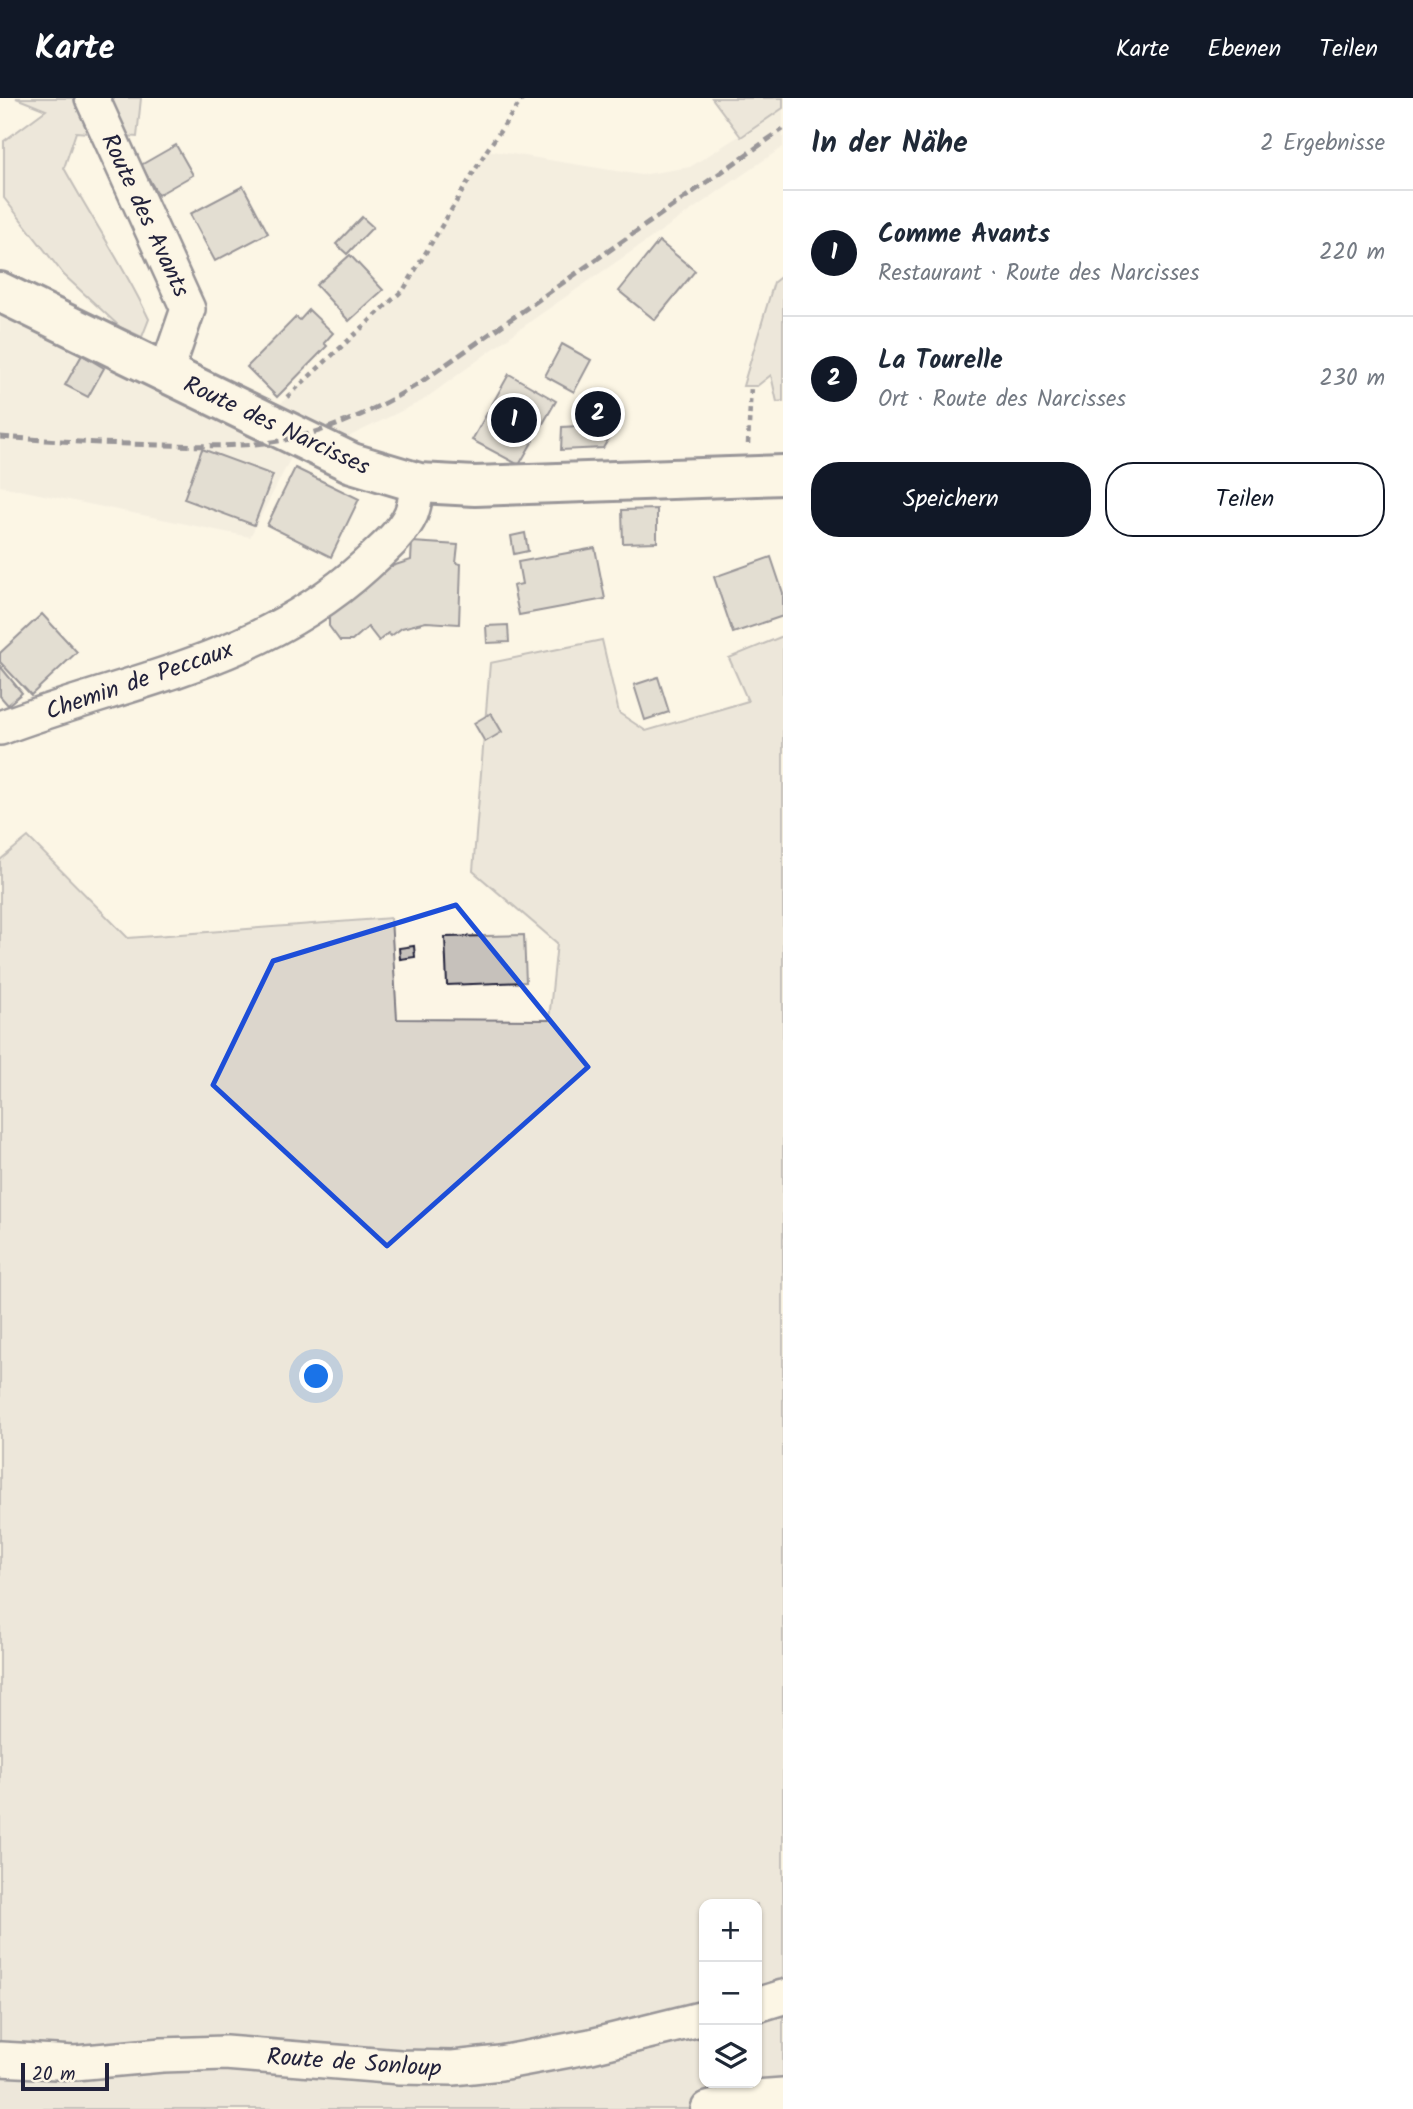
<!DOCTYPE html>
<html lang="de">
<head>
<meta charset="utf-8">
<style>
  :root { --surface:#fff; --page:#f2f2f3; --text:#1f2937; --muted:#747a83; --line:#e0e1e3; --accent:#111827 }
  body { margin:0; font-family:Kalam,sans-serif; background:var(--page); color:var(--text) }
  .controls { position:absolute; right:21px; bottom:21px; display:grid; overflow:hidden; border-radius:14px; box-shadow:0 2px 5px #0004 }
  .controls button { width:63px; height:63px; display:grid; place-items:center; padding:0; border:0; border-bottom:2px solid var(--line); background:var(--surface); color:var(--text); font:35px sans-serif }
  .scale { position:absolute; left:21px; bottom:18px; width:88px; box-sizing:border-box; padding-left:7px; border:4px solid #22223b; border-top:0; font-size:19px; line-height:24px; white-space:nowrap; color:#22223b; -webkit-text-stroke:5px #fcf5e5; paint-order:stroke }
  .you { position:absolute; left:317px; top:1279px; width:24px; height:24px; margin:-18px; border:5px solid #fff; border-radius:50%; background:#1a73e8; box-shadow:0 0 0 10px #1a73e833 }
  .badge { display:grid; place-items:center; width:46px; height:46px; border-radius:50%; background:var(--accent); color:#fff; font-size:23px; font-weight:700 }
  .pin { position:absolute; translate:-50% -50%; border:4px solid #fff; box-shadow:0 2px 7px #0006 }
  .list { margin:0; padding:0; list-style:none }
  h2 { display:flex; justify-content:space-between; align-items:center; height:91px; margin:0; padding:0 28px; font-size:30px }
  h2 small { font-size:23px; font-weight:400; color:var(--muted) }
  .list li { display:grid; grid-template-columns:46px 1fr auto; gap:21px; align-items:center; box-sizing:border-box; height:126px; padding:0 28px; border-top:2px solid var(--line) }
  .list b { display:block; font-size:26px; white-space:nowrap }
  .list p { margin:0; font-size:23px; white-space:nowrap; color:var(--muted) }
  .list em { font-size:23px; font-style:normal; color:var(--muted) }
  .actions { display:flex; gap:14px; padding:21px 28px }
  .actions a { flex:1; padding:16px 0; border:2px solid var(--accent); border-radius:28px; text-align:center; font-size:24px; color:var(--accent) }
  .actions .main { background:var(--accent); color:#fff }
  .icon { flex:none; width:38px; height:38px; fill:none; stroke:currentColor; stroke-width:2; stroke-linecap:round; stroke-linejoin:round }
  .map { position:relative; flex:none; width:783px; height:2011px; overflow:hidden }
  header { display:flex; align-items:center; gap:42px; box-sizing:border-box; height:98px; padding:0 35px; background:var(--accent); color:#fff }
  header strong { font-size:33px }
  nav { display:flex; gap:38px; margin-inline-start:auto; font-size:24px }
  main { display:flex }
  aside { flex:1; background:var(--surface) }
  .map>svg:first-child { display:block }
</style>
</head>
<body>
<header>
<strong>Karte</strong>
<nav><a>Karte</a><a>Ebenen</a><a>Teilen</a></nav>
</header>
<main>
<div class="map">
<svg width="783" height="2011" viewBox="0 0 783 2011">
  <rect width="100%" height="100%" fill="#fcf5e5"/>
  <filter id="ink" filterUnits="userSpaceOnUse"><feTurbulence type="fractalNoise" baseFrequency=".0143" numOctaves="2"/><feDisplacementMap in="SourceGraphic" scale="14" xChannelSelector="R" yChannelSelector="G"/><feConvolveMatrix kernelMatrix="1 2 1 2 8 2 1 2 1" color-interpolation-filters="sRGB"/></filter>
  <g filter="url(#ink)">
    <!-- built -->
    <polygon fill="#ece5d8" points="783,10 783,49 538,218 422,303 348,339 295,352 250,439 0,388 0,209 260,319 279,307 404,191 487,52 641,77 690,69"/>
    <!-- green -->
    <g fill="#dcd6cc" stroke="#7f7c84" stroke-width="2" fill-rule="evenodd">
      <path d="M16,0H141L137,39L76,34L64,70C92,121 124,168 149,221L142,239L120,229L64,177L4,100V43L46,12Z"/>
      <polygon points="712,0 783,0 783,10 741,39"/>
      <polygon points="783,177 783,303 777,304 771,277 757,288 743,288 774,184"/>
      <path d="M783,538V2011H0V762L28,739L128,840L391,820L397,921L549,922L557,845L473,773L490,565L602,542L619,615L646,633L748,603L729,560ZM704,1806H757V1985H704Z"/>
    </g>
    <!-- building -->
    <g fill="#c6c1bb" stroke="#22223b" stroke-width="2">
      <polygon points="176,47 193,77 158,97 141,67"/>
      <polygon points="243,88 268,135 215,163 190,116"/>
      <polygon points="362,119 373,129 347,156 336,146"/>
      <polygon points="659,143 695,173 655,222 619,193"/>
      <polygon points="350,157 383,192 349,223 316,187"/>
      <polygon points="309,212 333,235 324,245 327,248 277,299 247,269 296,219 300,222"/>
      <polygon points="562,246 591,262 574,294 545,278"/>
      <polygon points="82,257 104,270 88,299 65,287"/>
      <polygon points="509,276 556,303 519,367 472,342"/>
      <polygon points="615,302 617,327 603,350 561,352 562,329 579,328 580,305"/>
      <polygon points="202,351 273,377 254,427 184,401"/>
      <polygon points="295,370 359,401 331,459 267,427"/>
      <polygon points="657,411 657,444 623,445 622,412"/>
      <polygon points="525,435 528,453 514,456 511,438"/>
      <polygon points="412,444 458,447 456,465 461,466 459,526 426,524 402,530 391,538 388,535 379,543 368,529 352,543 340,543 329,528 329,515 383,471 411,462"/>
      <polygon points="595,450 605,501 519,517 513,488 522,486 518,464"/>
      <polygon points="771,459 783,495 783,518 733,535 714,479"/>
      <polygon points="42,516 77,554 31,597 0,564 0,555"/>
      <polygon points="508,527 509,544 487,545 486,528"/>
      <polygon points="0,568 22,595 8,607 0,598"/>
      <polygon points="658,579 669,614 645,622 634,587"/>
      <polygon points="491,615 502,634 485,644 474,625"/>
      <polygon points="524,837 526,884 447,887 445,839"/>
      <polygon points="414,848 415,859 400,861 399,850"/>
    </g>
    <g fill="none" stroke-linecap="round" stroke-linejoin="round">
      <defs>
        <g id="street">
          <polyline points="92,0 188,211 166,275"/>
          <path d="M0,630C130,581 259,565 366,467C381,453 402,436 411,416C415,406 416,394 419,385"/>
          <polyline points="757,1907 783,1899"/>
          <polyline points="0,1961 75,1965 162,1957 225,1955 400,1969 453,1970 500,1965 591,1948 704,1920"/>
          <polyline points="708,2011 754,1999 783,1997"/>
        </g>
        <polyline id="secondary" points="0,194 352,365 419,385 475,388 783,377"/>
      </defs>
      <!-- street casing -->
      <use href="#street" stroke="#22223b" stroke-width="38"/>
      <!-- secondary casing -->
      <use href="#secondary" stroke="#22223b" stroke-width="44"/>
      <!-- path -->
      <g stroke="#22223b" stroke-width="4.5" stroke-dasharray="5 5" stroke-linecap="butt">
        <polyline points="287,299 404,191 487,52 523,0"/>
        <polyline points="748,346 751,288"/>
      </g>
      <!-- street -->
      <use href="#street" stroke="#fcf5e5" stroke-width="33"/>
      <!-- secondary -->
      <use href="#secondary" stroke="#fcf5e5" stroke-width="38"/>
      <!-- rail -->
      <path stroke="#22223b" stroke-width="5" stroke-dasharray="10 5" stroke-linecap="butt" d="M0,339C55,343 110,346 165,347C210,348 257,350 302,338C344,327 382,308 418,286L783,31"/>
    </g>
  </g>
  <!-- marked area -->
  <path d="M0 0H783V2011H0ZM456,807L588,969L387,1148L213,987L273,863Z" fill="#fcf5e5" fill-opacity=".55" fill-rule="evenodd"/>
  <path fill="none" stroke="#1d4ed8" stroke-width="5" stroke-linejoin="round" d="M456,807L588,969L387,1148L213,987L273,863Z"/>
  <g text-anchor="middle" stroke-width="5" stroke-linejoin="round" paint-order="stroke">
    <!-- street labels -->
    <g font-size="24" fill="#22223b" stroke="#fcf5e5">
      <text transform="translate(146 117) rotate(65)" y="8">Route des Avants</text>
      <text transform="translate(277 327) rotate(25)" y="8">Route des Narcisses</text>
      <text transform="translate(139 582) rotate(-19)" y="8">Chemin de Peccaux</text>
      <text transform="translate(354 1964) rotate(4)" y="8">Route de Sonloup</text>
    </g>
  </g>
</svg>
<div class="controls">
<button>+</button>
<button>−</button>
<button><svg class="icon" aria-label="layers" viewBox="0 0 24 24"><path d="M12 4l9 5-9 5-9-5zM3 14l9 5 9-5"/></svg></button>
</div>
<div class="scale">20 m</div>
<div class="you"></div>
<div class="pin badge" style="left:514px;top:322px">1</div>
<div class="pin badge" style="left:598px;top:316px">2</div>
</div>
<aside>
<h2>In der Nähe<small>2 Ergebnisse</small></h2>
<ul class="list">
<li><span class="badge">1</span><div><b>Comme Avants</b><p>Restaurant · Route des Narcisses</p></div><em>220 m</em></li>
<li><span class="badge">2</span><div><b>La Tourelle</b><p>Ort · Route des Narcisses</p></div><em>230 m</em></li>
</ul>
<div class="actions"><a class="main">Speichern</a><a>Teilen</a></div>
</aside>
</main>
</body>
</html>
